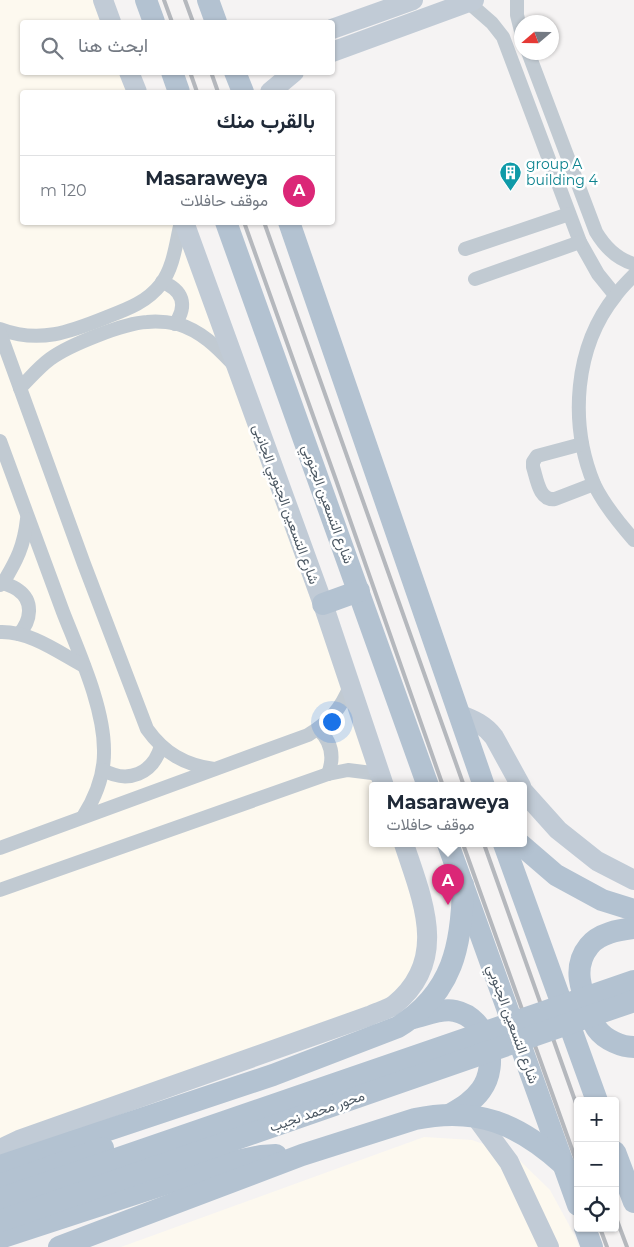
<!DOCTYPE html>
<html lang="ar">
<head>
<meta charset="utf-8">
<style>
  :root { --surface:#fff; --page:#f2f2f3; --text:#1f2937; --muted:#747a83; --line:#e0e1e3; --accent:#db2777 }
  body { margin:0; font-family:Montserrat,Vazirmatn,sans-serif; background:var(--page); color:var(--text); direction:rtl }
  .controls { position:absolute; right:15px; bottom:15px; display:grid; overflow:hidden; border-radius:5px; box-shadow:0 1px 4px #0004 }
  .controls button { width:45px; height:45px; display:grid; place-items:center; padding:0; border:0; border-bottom:1px solid var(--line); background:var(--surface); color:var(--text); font:25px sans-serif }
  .compass { position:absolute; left:514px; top:15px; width:45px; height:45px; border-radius:50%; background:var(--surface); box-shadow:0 1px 4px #0004; rotate:250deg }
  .you { position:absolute; left:331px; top:721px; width:18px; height:18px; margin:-12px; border:4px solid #fff; border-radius:50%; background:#1a73e8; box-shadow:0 0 0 8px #1a73e833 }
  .badge { display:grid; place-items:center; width:32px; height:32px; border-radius:50%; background:var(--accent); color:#fff; font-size:16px; font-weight:700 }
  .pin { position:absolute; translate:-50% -41px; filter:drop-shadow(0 1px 2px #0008) }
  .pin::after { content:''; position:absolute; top:26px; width:18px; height:15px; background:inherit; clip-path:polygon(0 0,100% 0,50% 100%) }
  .popup { position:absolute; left:369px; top:782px; width:158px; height:65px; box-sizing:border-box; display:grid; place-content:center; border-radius:5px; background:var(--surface); filter:drop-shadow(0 1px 4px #0005); font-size:16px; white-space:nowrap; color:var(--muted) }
  .popup b { font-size:19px; color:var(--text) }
  .popup::after { content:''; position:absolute; left:50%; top:100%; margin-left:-10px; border:10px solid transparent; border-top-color:var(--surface) }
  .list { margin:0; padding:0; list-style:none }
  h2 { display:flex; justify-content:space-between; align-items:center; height:65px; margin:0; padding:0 20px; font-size:21px }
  h2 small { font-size:16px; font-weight:400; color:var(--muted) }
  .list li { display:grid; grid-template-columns:32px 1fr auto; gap:15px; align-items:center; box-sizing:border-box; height:70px; padding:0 20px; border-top:1px solid var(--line) }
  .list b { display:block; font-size:19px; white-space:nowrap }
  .list p { margin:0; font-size:16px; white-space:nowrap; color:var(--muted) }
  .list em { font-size:16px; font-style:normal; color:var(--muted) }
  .icon { flex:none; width:28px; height:28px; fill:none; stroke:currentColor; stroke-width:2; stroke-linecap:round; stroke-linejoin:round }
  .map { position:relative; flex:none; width:634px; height:1247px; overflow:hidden; direction:ltr }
  .search { position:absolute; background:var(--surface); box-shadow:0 1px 4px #0004; left:20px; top:20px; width:315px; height:55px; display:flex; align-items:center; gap:12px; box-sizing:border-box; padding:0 18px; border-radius:5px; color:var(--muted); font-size:19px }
  .panel { position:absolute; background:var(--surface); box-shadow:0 1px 4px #0004; left:20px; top:90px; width:315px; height:135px; border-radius:5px; direction:rtl }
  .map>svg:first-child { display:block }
</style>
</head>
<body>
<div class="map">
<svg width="634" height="1247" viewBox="0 0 634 1247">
  <rect width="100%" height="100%" fill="#f5f3f3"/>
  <!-- commercial -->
  <g fill="#fdf9ef">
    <polygon points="0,0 98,0 106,22 22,22 22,72 123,73 130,92 22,92 22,222 177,223 377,786 373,786 373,844 397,844 427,960 388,1003 0,1141"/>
    <polygon points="424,1137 472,1140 514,1155 550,1190 574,1234 579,1247 121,1247"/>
  </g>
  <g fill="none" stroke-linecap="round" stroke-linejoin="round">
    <!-- street -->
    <g stroke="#c1cad2" stroke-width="14">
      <polyline points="517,0 517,15 522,35"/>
      <polyline points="468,2 492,23 503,37 580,242 598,274 615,295"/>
      <path d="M528,52L596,232C605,247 617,259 634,264"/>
      <polyline points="465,249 569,214"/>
      <path d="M634,275C628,281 621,288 616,295C574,347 569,423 594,484C604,505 619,523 634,540"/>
      <polyline points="475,279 580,242"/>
      <path d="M162,282C183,290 188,305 175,324"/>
      <path d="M0,329C39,344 70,332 107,317C128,309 147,302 161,284C174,267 176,242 181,222"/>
      <path d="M0,333L84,564L147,729C164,753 185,765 214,769"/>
      <path d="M20,388C30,378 39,367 50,359C69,345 124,323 147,322C157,321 168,322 178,324C201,331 217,347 233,364"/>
      <path d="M0,441C21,498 42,555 63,612C79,653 105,709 104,753C104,777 95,798 83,817"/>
      <path d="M582,444L537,456L533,462V467C537,479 539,501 555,499L594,484"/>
      <path d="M3,583C8,585 14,587 18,590C34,601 31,621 19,634"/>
      <path d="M0,585L3,583C17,560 24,546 27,519"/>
      <path d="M0,632C30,631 58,652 84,666"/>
      <path d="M318,729C331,741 335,756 328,774"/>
      <path d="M103,770C128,784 153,774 161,746"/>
      <path d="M0,848L308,735C329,722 341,709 350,686"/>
      <polyline points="0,890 328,774 348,770 380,774"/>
    </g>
    <!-- secondary -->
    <g stroke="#c1cbd6" stroke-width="20">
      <polyline points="103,0 111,22"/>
      <polyline points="332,29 413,0"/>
      <polyline points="332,52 474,0"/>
      <polyline points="129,72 137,92"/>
      <polyline points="270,92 294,72"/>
      <polyline points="184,222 323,604 384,786"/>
      <path d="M460,715C474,720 485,725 494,737L521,786"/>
      <polyline points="523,791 558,830 597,861 634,880"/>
      <polyline points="476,1117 509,1162 549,1247"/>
      <path d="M0,1149L19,1140L369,1016C377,1012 387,1010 394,1005C450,960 422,899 404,844"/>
    </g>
    <!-- primary -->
    <g stroke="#b3c2d1" stroke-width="22">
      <polyline points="146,0 154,22"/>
      <polyline points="208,0 216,22"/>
      <polyline points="172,72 179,92"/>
      <polyline points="235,72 243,92"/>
      <polyline points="226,222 428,786"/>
      <polyline points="289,222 484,786"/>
      <polyline points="323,604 359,591"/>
      <polyline points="448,844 578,1205"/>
      <polyline points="504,844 597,1101"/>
      <polyline points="520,844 556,875 602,900 634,910"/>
      <path d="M634,928C619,930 599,933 589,946C572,967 581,990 590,1012C592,1017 594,1025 597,1029C605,1040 622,1047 634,1047"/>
      <path d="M413,1018C426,1015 442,1008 455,1011C488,1018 500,1064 481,1090C473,1101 463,1107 451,1114"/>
      <polyline points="615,1152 634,1202"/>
      <path d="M0,1166L273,1075L398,1027C453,993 462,945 463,885"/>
      <polyline points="0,1185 103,1148"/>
      <polyline points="585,1228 592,1247"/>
      <polyline points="0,1238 232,1162 261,1156 276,1155"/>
      <path d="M59,1247L302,1155L415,1119C477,1106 519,1124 564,1165"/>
    </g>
    <!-- rail -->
    <g stroke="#b5b8bd" stroke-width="4">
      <polyline points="164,0 172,22"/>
      <polyline points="185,0 193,22"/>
      <polyline points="190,72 197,92"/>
      <polyline points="211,72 218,92"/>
      <polyline points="244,222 336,480 443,786"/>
      <polyline points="264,222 464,786"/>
      <polyline points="463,844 578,1166"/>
      <polyline points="484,844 578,1109"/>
      <polyline points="615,1215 627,1247"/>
      <polyline points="600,1228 607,1247"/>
    </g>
    <!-- primary-bridge -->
    <g stroke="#b3c2d1" stroke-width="22">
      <polyline points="0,1199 634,981"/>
      <polyline points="0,1221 634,1001"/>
    </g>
  </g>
  <!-- icons -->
  <defs>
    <symbol id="building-pin" viewBox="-11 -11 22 30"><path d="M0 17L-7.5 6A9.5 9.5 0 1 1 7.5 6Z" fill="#0f9aa8" stroke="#fff"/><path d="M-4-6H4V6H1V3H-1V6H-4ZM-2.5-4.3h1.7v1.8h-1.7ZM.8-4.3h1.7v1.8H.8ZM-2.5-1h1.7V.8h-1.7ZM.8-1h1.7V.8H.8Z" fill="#fff"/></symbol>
  </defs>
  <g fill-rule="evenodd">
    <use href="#building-pin" x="498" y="160" width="25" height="34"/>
  </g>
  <g text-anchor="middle" stroke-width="5" stroke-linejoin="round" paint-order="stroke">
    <!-- culture labels -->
    <g font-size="14" fill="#0d838f" stroke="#fff" text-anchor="start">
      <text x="526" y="169">group A<tspan x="526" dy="16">building 4</tspan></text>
    </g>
    <!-- street labels -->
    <g font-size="14" fill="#4a5661" stroke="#fff">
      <text transform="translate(286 504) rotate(70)" y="5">شارع التسعين الجنوبي الجانبى</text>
      <text transform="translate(328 504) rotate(70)" y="5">شارع التسعين الجنوبي</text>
      <text transform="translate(513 1024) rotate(70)" y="5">شارع التسعين الجنوبي</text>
      <text transform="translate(317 1111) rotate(-19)" y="5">محور محمد نجيب</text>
    </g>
  </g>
</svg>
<div class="controls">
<button>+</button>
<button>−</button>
<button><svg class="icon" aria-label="locate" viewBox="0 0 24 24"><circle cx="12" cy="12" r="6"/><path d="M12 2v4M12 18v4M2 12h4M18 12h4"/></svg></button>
</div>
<svg class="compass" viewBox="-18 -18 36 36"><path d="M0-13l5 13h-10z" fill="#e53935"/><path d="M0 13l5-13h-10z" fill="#747a83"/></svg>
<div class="you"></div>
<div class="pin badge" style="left:448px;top:905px">A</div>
<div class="popup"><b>Masaraweya</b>موقف حافلات</div>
<div class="search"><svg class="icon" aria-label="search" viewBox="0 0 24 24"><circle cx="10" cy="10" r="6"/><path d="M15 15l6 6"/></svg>ابحث هنا</div>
<section class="panel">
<h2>بالقرب منك<small></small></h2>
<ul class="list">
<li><span class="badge">A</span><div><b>Masaraweya</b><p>موقف حافلات</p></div><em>120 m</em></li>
</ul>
</section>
</div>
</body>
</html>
